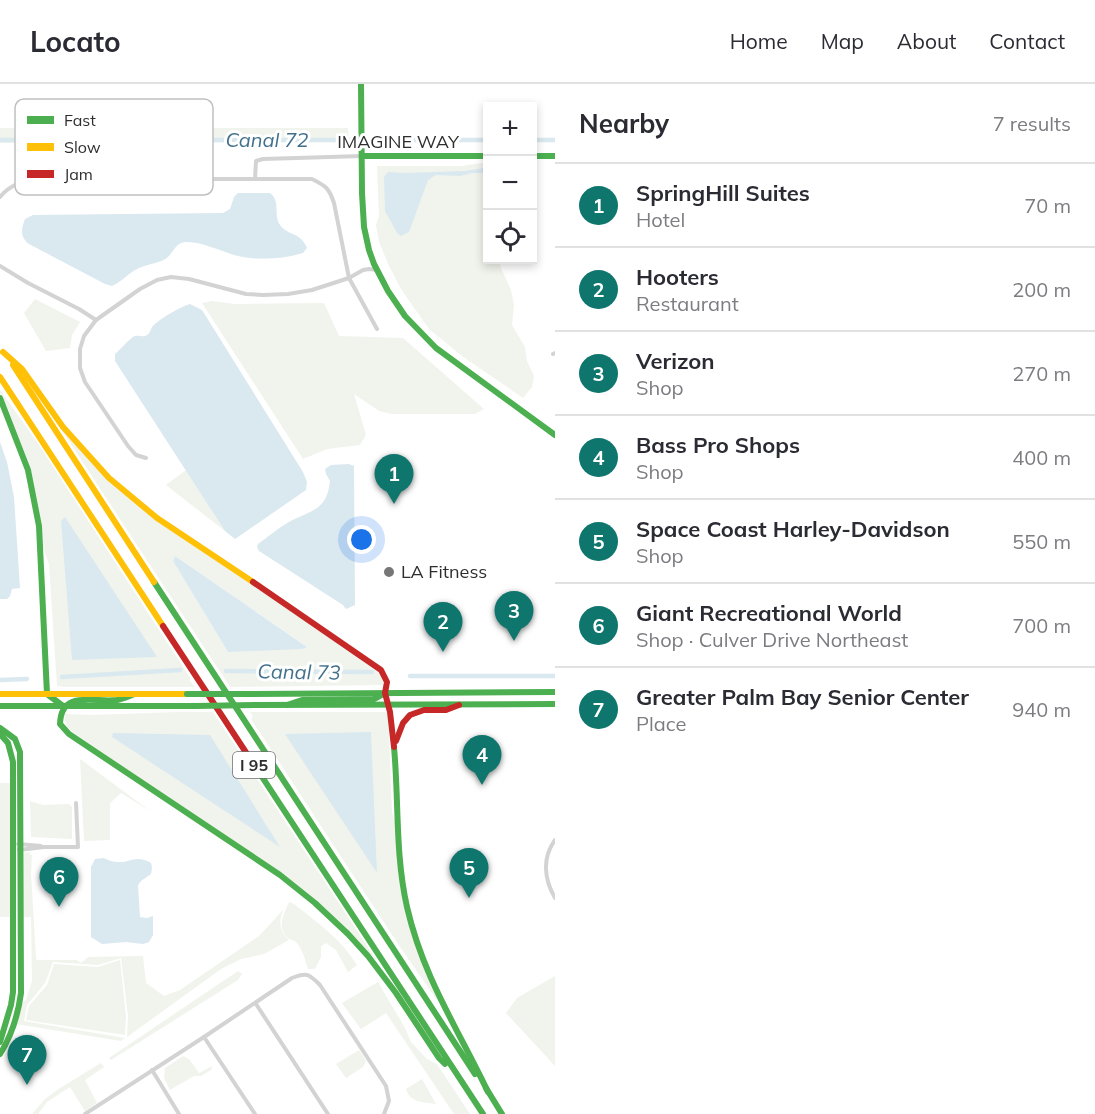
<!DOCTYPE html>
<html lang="en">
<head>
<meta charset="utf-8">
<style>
  :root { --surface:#fff; --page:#f2f2f3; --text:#2b2b33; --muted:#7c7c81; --line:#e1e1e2; --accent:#0f766e }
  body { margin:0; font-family:Mulish,sans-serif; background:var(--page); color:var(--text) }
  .controls { position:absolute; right:18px; top:18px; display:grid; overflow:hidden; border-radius:0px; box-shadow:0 3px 9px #0003 }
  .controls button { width:54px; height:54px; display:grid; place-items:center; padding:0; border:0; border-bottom:2px solid var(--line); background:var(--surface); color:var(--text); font:30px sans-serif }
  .you { position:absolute; left:362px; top:456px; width:21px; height:21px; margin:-15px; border:4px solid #fff; border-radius:50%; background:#1a73e8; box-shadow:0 0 0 9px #1a73e833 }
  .badge { display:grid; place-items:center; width:39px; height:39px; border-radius:50%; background:var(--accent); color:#fff; font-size:20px; font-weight:700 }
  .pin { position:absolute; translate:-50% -50px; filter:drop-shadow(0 2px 3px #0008) }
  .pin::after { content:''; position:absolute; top:32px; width:21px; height:18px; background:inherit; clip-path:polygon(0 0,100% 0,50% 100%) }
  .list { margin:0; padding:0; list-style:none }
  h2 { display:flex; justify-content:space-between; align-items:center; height:78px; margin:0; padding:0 24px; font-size:26px }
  h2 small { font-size:20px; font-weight:400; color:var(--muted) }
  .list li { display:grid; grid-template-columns:39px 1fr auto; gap:18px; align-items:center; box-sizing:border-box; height:84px; padding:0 24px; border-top:2px solid var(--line) }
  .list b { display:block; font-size:22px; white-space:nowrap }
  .list p { margin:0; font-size:20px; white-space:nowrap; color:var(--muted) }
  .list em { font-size:20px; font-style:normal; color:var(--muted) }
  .icon { flex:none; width:33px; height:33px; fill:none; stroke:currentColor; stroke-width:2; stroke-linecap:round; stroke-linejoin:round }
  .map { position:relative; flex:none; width:555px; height:1030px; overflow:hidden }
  header { display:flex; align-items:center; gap:36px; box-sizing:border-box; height:84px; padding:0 30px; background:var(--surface); border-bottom:2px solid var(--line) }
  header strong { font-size:28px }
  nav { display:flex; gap:33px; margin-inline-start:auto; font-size:21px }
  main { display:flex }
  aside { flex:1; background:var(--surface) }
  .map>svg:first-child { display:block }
</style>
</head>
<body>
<header>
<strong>Locato</strong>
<nav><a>Home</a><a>Map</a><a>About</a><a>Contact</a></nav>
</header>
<main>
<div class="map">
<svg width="555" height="1030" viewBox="0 0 555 1030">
  <rect width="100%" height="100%" fill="#fff"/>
  <!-- green -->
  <g fill="#f1f4ec" fill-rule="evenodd">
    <polygon points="0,44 348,44 349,58 0,59"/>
    <polygon points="482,79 487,80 488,176 499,176 501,184 511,206 514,221 512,241 525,263 527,277 534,292 532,303 523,314 462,272 429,245 401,205 389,182 379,158 376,141 379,132 377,82 461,82"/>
    <polygon points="35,215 80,238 72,251 70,264 46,267 24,229"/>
    <polygon points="212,217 235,220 324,219 339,252 403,254 484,325 475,330 392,330 379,327 354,310 366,351 360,361 327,365 303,375 202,219"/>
    <polygon points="0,306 37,358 191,595 189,596 195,603 64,603 57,602 49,480 43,463 42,452 9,328 0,309"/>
    <path d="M61,345L121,407L377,587L382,593L383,601L230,603ZM175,472L306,562L228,568L173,477Z"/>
    <polygon points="186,386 225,447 166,401"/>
    <path d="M177,628H213L377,877L325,824L83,655C73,648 63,643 65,630L92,631Z"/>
    <polygon points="250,628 388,628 392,728 396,741 402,801 439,919 402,866 251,635 253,633"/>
    <polygon points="80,675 150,727 121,709 110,719 110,756 84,757"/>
    <rect x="0" y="699" width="11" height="134"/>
    <polygon points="30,717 43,721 69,720 72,723 72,755 31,753"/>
    <path d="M30,768V771H32L31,789L36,874L37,876H77L81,879L88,873L143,872L146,899L164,912L180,906L259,852L284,825C278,837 279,847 289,856L264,870L241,875L221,885L127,953L128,932L121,874L98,881L53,878L45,899L27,921L24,937L125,954L121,957L16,940L22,919L26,916L32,897L31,833H23L22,769Z"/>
    <path d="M289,818L294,820C318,839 341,855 357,881L348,888L336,866L326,859L321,862V873L315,885H308C305,876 303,865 296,858C294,856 290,856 288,854C276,843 284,830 289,818Z"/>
    <polygon points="120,876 126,932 125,951 26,936 29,922 47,901 54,880 98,883"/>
    <polygon points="238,887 242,890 238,896 111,976 109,974"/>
    <polygon points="555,892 555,982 506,929 517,914"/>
    <polygon points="378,898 405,944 411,958 427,975 437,980 470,1030 454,1030 386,929 361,945 342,919"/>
    <polygon points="359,966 366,977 363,983 346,994 336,980"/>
    <polygon points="183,972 189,975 199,989 212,982 211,986 201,992 194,992 170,1006 164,994 165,984"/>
    <polygon points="101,979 104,983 85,996 97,1019 85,1027 70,1003 47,1018 38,1030 32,1030 45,1015 57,1006"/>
    <path d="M422,995L436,1020C423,1018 410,1019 406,1005Z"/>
  </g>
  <!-- water -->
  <g fill="#dae8f0">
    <polygon points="484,84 487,85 487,89 472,89 460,92 436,91 428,96 409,148 401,152 397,149 385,127 384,93 388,88 404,89 465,87"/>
    <path d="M238,109H270C281,117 273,131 280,141C288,152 301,148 307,164L303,169C284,175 254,177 234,171C218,166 203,158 185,158C176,159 174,167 168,173C162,179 147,180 139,184C128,189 123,197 112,202L105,200L29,160C20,153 21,145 25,135L33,131L223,129L230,125L234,113Z"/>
    <path d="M190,220L202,226L303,388L307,398L306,406L235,455L225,447L115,277V270C121,265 127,257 133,253C138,250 143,254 147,251C149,251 151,245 152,243C159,235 180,223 190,220Z"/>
    <polygon points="0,358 7,378 14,413 20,504 12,505 10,512 7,515 0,515"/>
    <path d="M349,380L354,382L355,521L346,525L343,521L259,467L257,463L258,460C268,453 278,444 289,438C311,426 327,427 330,397L326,390L325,385L331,381Z"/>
    <polygon points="65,433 157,573 72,576 61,437"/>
    <polygon points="175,472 307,563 302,565 228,568 173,477"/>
    <polygon points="371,648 377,789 285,650"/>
    <polygon points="113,649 210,651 280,763 112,653"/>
    <path d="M103,774C107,775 112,778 117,778C131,779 135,770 151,779L152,784L151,790L141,797L138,801L140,833L147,834L153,832V851L149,858L143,860L126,858L102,860L91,853V783L95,775Z"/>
  </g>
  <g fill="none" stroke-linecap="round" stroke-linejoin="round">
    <!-- canal -->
    <g stroke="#dae8f0" stroke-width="4.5">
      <polyline points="0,56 353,56"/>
      <polyline points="374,56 488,56"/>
      <polyline points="532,56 555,56"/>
      <polyline points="226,587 372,588"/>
      <polyline points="410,592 555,592"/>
      <polyline points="62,593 180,586"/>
      <polyline points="0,596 27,595"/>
    </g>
    <!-- street -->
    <g stroke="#d3d3d3" stroke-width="4">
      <polyline points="255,95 256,77 263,75 362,72"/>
      <path d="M0,113C9,102 20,98 34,95H312C326,102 329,104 334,119L349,194L377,245"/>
      <polyline points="0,182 28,199 79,225 96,236"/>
      <polyline points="553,270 555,269"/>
      <polyline points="146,374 136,371 128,362 85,298 80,284 80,265 84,252 96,236 140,205 157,196 171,193 189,195 246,210 263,211 288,210 312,206 349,194 363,186 369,185 377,186"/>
      <path d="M555,756C542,774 544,795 555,814"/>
      <polyline points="18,760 41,762"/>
      <polyline points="19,766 44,763 78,763 76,719"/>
      <polyline points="256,920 328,1030"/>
      <polyline points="204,953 255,1030"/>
      <polyline points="152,986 179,1030"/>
      <path d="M85,1030L204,953L292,894C307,888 309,890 320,901L386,1002L389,1017L384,1030"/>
    </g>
    <!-- fast -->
    <g stroke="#4caf50" stroke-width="6">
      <polyline points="361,0 362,109 364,143 369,166 374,180 388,207 405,232 436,264 555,351"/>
      <polyline points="362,72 488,72"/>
      <polyline points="532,72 555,72"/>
      <polyline points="0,314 28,386 39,442 47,610 63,622"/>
      <polyline points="154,498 475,990"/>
      <path d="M135,610C129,612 123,615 117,616C94,619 61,605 60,640L69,650L280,791L315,819L348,850L368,872L396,909L439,974L445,980"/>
      <polyline points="248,610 555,608"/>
      <polyline points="255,621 555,620"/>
      <polyline points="287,621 302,616 374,615 385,609"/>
      <polyline points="0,622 195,622"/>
      <path d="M0,644L15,655L20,668L21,909C18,931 12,951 0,970"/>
      <polyline points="0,650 8,659 13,678 13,908 11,921 0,958"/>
      <path d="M394,663C399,717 395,770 407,823C423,893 458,945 488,1008"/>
      <polyline points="249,673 483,1030"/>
      <polyline points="486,1004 502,1030"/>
    </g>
    <!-- slow -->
    <g stroke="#ffc107" stroke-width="6">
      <polyline points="3,268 22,285 63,343 109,394 157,434 253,498"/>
      <polyline points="13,281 154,498"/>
      <polyline points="0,293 163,542"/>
      <polyline points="0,610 187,610"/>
    </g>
    <!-- jam -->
    <g stroke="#c62828" stroke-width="6">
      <polyline points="253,498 381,586 387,598 385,609 390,628 394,663"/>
      <polyline points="163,542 249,673"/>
      <polyline points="396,657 403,639 410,631 424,626 446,626 459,621"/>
    </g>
    <!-- fast-bridge -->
    <g stroke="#4caf50" stroke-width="6">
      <polyline points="187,610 248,610"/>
      <polyline points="195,622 255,621"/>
    </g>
  </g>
  <!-- markers -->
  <circle fill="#777" stroke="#fff" stroke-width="2" cx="389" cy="488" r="6"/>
  <g text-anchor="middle" stroke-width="6" stroke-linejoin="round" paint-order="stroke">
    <!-- shield labels -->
    <rect fill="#fff" stroke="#6d6d6d" stroke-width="1.5" x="233" y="668" width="42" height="26" rx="4.5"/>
    <g font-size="16" font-weight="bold" fill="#2e2e2e">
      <text x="254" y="687">I 95</text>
    </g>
    <!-- street labels -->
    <g font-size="18" fill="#2e2e2e" stroke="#fff">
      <text x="398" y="64">IMAGINE WAY</text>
    </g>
    <!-- poi labels -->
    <g font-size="18" fill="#2e2e2e" stroke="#fff" text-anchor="start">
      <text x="401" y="494">LA Fitness</text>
    </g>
    <!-- water labels -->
    <g font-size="20" font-style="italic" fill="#41708c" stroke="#fff">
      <text x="267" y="63">Canal 72</text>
      <text transform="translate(299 588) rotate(1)" y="7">Canal 73</text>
    </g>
  </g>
  <!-- legend -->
  <rect x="15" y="15" width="198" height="96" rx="9" fill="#fff" stroke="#c0c0c0" stroke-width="1.5"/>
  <rect x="27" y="32" width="27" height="8" fill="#4caf50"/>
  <rect x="27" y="59" width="27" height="8" fill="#ffc107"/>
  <rect x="27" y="86" width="27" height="8" fill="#c62828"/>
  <g font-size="16" fill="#2e2e2e">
    <text x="64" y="42">Fast</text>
    <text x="64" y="69">Slow</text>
    <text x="64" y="96">Jam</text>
  </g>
</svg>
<div class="controls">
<button>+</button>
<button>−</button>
<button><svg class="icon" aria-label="locate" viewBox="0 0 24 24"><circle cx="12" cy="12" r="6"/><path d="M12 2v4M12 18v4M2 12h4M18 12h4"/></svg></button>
</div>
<div class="you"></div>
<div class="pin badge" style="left:394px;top:420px">1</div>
<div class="pin badge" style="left:443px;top:568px">2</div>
<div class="pin badge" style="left:514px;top:557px">3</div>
<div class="pin badge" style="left:482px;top:701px">4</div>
<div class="pin badge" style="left:469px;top:814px">5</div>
<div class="pin badge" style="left:59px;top:823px">6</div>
<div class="pin badge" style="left:27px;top:1001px">7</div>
</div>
<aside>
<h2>Nearby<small>7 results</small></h2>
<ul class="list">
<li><span class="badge">1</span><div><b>SpringHill Suites</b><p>Hotel</p></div><em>70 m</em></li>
<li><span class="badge">2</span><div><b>Hooters</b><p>Restaurant</p></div><em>200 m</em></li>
<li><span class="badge">3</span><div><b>Verizon</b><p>Shop</p></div><em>270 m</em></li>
<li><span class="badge">4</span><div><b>Bass Pro Shops</b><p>Shop</p></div><em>400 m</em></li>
<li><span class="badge">5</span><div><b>Space Coast Harley-Davidson</b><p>Shop</p></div><em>550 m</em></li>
<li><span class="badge">6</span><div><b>Giant Recreational World</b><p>Shop · Culver Drive Northeast</p></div><em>700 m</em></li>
<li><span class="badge">7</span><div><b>Greater Palm Bay Senior Center</b><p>Place</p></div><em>940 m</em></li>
</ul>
</aside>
</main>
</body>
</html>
